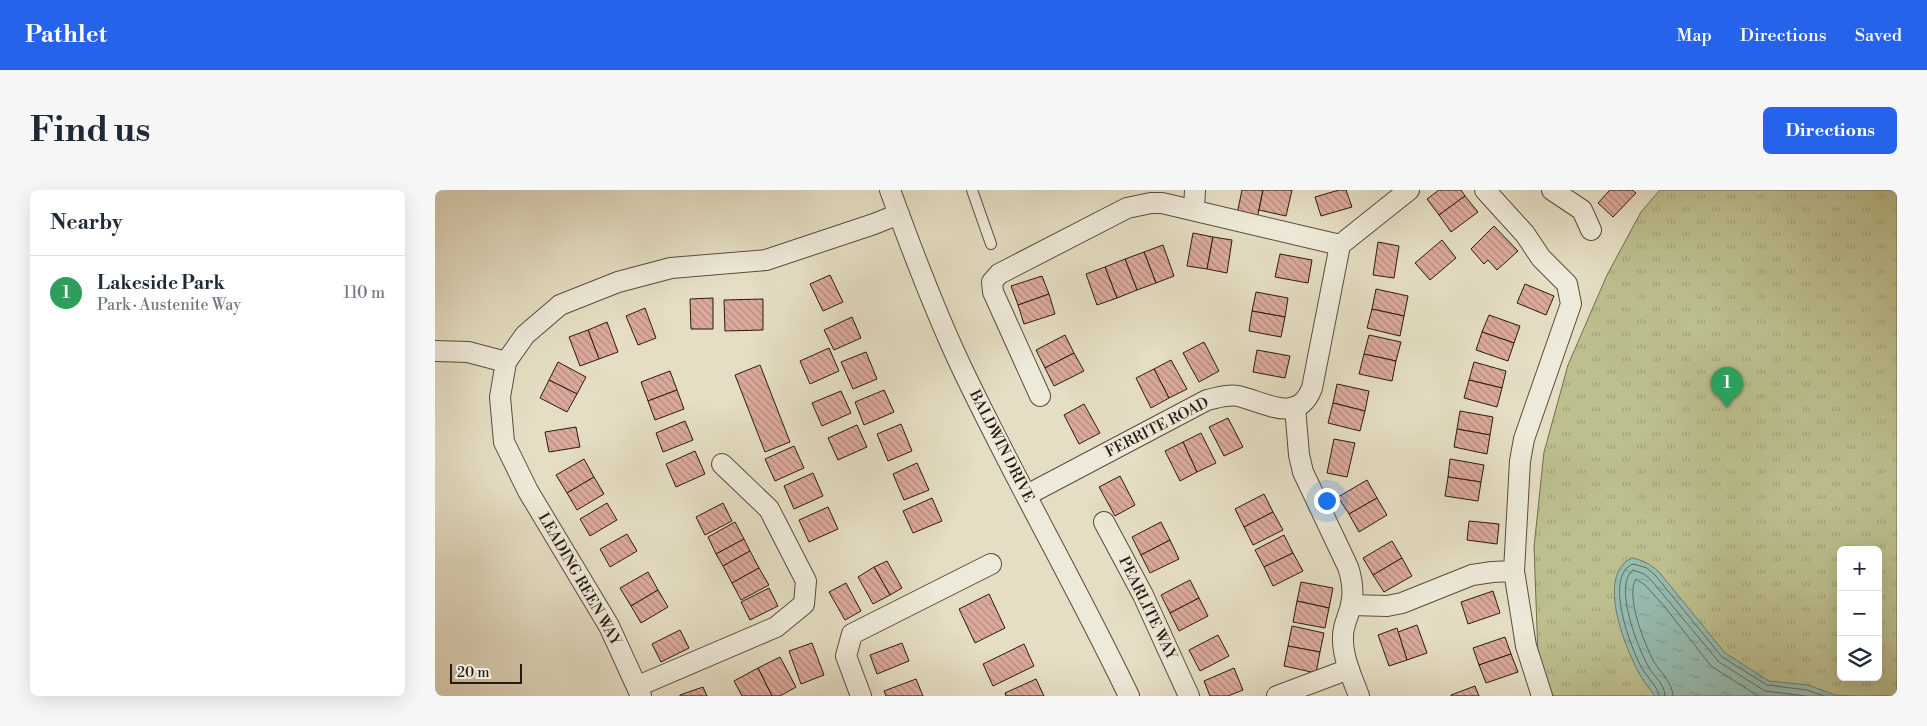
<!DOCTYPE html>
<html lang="en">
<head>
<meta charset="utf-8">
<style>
  :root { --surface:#fff; --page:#f6f6f7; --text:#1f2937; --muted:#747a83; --line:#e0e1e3; --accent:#2563eb }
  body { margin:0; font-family:"Libre Bodoni",serif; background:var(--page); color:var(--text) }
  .controls { position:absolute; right:15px; bottom:15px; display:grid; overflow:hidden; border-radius:8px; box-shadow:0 5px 20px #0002 }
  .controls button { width:45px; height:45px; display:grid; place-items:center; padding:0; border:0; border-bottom:1px solid var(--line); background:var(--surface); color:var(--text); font:25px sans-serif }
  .scale { position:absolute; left:15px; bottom:12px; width:72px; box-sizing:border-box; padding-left:5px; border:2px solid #2b1a13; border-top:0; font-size:14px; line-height:18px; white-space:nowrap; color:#2b1a13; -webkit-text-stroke:4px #eeead9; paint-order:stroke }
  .you { position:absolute; left:891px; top:310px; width:18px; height:18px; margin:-12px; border:4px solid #fff; border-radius:50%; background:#1a73e8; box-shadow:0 0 0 8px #1a73e833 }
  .badge { display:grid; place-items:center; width:32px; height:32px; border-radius:50%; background:var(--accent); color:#fff; font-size:16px; font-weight:700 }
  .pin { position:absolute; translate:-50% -41px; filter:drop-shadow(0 1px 2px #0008) }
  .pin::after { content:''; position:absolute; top:26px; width:18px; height:15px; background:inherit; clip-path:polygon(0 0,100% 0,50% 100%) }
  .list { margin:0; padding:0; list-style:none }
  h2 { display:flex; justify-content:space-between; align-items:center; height:65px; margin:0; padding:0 20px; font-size:21px }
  h2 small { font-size:16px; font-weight:400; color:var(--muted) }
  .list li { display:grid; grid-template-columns:32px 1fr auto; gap:15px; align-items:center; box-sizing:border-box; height:75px; padding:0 20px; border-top:1px solid var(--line) }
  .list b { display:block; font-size:19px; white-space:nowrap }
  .list p { margin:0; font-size:16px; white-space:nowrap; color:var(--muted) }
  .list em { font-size:16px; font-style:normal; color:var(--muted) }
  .icon { flex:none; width:28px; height:28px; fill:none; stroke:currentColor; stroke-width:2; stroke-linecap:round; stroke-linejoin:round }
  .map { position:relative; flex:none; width:1462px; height:506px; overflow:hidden; border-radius:8px }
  header { display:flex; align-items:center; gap:30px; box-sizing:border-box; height:70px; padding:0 25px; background:var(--accent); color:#fff }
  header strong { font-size:24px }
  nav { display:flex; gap:28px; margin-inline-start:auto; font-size:18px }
  .intro { display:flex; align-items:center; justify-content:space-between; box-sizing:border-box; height:120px; padding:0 30px }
  h1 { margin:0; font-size:35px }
  .button { padding:12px 22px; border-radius:8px; background:var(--accent); color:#fff; font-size:18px; font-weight:700 }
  main { display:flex; gap:30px; padding:0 30px }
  aside { flex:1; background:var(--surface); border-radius:8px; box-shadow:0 5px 20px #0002 }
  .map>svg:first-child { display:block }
</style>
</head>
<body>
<header>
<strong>Pathlet</strong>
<nav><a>Map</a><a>Directions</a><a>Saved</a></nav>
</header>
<div class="intro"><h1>Find us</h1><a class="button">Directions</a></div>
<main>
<aside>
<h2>Nearby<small></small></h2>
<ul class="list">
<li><span class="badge" style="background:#2e9e5b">1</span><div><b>Lakeside Park</b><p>Park · Austenite Way</p></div><em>110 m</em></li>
</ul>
</aside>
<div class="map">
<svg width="1462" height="506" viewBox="0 0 1462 506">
  <defs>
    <pattern id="park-tufts" width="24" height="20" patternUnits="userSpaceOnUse" patternTransform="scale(1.25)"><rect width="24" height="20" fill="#bdbf8f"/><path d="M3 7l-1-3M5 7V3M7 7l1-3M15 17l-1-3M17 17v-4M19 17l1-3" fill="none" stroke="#a3a47a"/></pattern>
    <pattern id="water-ripples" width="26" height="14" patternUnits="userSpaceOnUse" patternTransform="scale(1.25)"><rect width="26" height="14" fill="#96bcb0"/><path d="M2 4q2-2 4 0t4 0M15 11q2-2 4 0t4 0" fill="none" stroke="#81a196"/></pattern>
    <pattern id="building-back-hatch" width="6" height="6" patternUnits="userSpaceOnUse" patternTransform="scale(1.25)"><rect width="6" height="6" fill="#dcaa9c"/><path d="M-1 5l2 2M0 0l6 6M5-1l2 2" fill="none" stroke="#b38a7e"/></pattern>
  </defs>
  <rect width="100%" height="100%" fill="#e5dec4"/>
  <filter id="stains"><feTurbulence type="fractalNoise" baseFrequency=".004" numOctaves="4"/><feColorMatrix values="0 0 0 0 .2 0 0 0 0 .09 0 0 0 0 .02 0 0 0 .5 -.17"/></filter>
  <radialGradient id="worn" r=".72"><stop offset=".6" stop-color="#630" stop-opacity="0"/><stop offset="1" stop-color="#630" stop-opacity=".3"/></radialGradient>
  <!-- park -->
  <path fill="url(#park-tufts)" stroke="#746c51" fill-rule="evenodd" d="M1225,0H1462V506H1117L1103,466L1099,357L1109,262L1133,175L1172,85L1206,22ZM1406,360H1443V487H1406Z"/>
  <!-- water -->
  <path fill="url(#water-ripples)" stroke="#6b7b71" d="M1197,368C1208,370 1215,374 1224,382L1290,463L1334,491L1373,495L1400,505L1414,506H1220C1214,498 1207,490 1203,481C1189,455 1161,384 1197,368Z"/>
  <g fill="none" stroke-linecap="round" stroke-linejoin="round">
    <!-- shore -->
    <g stroke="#606b62" stroke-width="1">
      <path d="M1224,506C1223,497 1213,488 1208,480C1196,460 1168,386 1198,374L1212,378L1220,385L1287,467L1332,495L1372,500L1389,506"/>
      <path d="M1230,506C1230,494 1218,486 1213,476C1203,458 1178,395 1198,380L1209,384L1216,390L1284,472L1330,501L1370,506"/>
      <path d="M1238,506C1237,492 1226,483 1219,472C1210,455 1190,406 1201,389L1210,395L1229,416L1276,476L1323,506"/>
    </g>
  </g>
  <!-- building -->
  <g fill="url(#building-back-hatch)" stroke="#2b1a13">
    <polygon points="807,0 828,0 822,29 802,24"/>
    <polygon points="828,0 857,0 851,26 824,20"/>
    <polygon points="904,0 911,0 917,17 886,26 880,7"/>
    <polygon points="1004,0 1026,0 1030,6 1004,25 992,9"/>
    <polygon points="1175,0 1197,0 1201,3 1178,27 1163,13"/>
    <polygon points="1030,6 1043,22 1016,42 1004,25"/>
    <polygon points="1059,36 1083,61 1062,80 1053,70 1049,74 1036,59"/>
    <polygon points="758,43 778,47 772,79 752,76"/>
    <polygon points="778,47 797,50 792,83 772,79"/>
    <polygon points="1007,50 1021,68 995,90 980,73"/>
    <polygon points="943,52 964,56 959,88 938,85"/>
    <polygon points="728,55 739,86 721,93 709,62"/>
    <polygon points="709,62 721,93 702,100 690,69"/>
    <polygon points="845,64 877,70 873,93 840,87"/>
    <polygon points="690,69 702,100 682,108 670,77"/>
    <polygon points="670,77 682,108 662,115 651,84"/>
    <polygon points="395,85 408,112 388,121 375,94"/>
    <polygon points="607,86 614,104 583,115 576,96"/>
    <polygon points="1090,94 1119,106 1111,125 1082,113"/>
    <polygon points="941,99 973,106 969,126 937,119"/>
    <polygon points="821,102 853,108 850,127 817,121"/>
    <polygon points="614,104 620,124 589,134 583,115"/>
    <polygon points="278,108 278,139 256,139 255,109"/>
    <polygon points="328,109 328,140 290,141 289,110"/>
    <polygon points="210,118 221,148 203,155 191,126"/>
    <polygon points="937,119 969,126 965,146 932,138"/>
    <polygon points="817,121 850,127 846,147 814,141"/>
    <polygon points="1054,125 1085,136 1079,153 1047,142"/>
    <polygon points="417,127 426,148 399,160 389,140"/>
    <polygon points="172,132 183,162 164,169 153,140"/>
    <polygon points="153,140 164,169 145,176 134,147"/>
    <polygon points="1047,142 1079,153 1073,171 1041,160"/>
    <polygon points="630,145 639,163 610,178 601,160"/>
    <polygon points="934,145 966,152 961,171 929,164"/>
    <polygon points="769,152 784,181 764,192 748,163"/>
    <polygon points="394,158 404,181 375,194 365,171"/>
    <polygon points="822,160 855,166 850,188 818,182"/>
    <polygon points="431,162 442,189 418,199 406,172"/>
    <polygon points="639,163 649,181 619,196 610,178"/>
    <polygon points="929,164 961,171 957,191 924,184"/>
    <polygon points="736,170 752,199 734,208 719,179"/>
    <polygon points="123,172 151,187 142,204 114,190"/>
    <polygon points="1039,172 1071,181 1067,198 1034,190"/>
    <polygon points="325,175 355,252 330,262 300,185"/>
    <polygon points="719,179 734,208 716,218 701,188"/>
    <polygon points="235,181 242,200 213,211 206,192"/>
    <polygon points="114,190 142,204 132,222 105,208"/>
    <polygon points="1034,190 1067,198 1062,217 1029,208"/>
    <polygon points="902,194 934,201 930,221 898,213"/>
    <polygon points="242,200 249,219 220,230 213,211"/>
    <polygon points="449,200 459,222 429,235 420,212"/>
    <polygon points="406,201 416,223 387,236 377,213"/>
    <polygon points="898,213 930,221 925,241 893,233"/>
    <polygon points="649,214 665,243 644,254 629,225"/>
    <polygon points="1025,221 1058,227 1055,245 1022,239"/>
    <polygon points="793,228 808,257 789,266 774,237"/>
    <polygon points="250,231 258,250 228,262 221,243"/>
    <polygon points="466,234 477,261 453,271 442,244"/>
    <polygon points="422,235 432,257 403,270 393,248"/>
    <polygon points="141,237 145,257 114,262 110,242"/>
    <polygon points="1022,239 1055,245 1052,264 1019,257"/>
    <polygon points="766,243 781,273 762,282 748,252"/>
    <polygon points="899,249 920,253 912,287 892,283"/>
    <polygon points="748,252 762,282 745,291 730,261"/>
    <polygon points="359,256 369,278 340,291 330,269"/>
    <polygon points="260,261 270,284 241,297 231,274"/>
    <polygon points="149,269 159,287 132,303 121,285"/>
    <polygon points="1015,269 1049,275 1046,292 1013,287"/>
    <polygon points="482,273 494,300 469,310 458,284"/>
    <polygon points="378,283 388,306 359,319 349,296"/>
    <polygon points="685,286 700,315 680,326 664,297"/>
    <polygon points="159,287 169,304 142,320 132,303"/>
    <polygon points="1013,287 1046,292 1043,311 1010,306"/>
    <polygon points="932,290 942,308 914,324 903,307"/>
    <polygon points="829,304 838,322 809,337 800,319"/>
    <polygon points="497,308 507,331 478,343 468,321"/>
    <polygon points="942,308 952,325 924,342 914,324"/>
    <polygon points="172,313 182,330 155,346 145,329"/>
    <polygon points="288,313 297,331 270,345 261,327"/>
    <polygon points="393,317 403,339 374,352 364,330"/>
    <polygon points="838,322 848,340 818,355 809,337"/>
    <polygon points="1034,331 1064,334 1062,354 1032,350"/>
    <polygon points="300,332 309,349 281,364 273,347"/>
    <polygon points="726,332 735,350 706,365 697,347"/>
    <polygon points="192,344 202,361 175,377 165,359"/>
    <polygon points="849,345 858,363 829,377 820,360"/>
    <polygon points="309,349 315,361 288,376 281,364"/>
    <polygon points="735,350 744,369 715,383 706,365"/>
    <polygon points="957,351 967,368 938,385 928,368"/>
    <polygon points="315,361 324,378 297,393 288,376"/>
    <polygon points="858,363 868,381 838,396 829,377"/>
    <polygon points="967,368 977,386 949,402 938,385"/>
    <polygon points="452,371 467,398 455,405 439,377"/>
    <polygon points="439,377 455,405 438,414 423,387"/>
    <polygon points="324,378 334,395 306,410 297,393"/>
    <polygon points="213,382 223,400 196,416 185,398"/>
    <polygon points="755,390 764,408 735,423 726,405"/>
    <polygon points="866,392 898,398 894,418 862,411"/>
    <polygon points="411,393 426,421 410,430 394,402"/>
    <polygon points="334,398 343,416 315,430 306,412"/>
    <polygon points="223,400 233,417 206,433 196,416"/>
    <polygon points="1058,401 1065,423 1033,434 1026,412"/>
    <polygon points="554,404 570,438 540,453 524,419"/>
    <polygon points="764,408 773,426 744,441 735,423"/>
    <polygon points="862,411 894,418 890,438 858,432"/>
    <polygon points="982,435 992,463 972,470 963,442"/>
    <polygon points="857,436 889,443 885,462 853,456"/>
    <polygon points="962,438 972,470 954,476 943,445"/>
    <polygon points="245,440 254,458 226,472 217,454"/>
    <polygon points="783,445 794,466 765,481 754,460"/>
    <polygon points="1070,447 1076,464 1044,475 1038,458"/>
    <polygon points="377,453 389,485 366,494 354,461"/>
    <polygon points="467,453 474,471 442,484 435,465"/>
    <polygon points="589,454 599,476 558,496 548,474"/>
    <polygon points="853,456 885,462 881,483 849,476"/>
    <polygon points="1076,464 1083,482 1051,493 1044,475"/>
    <polygon points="345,467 361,497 345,506 337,506 323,478"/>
    <polygon points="323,478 337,506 307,506 299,491"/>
    <polygon points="799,478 808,500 793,506 775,506 769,491"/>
    <polygon points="481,489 488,506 451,506 449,501"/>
    <polygon points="601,489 609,506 571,506 570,503"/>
    <polygon points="1040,496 1044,506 1016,506 1016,505"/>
    <polygon points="268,497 272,506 245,506 245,505"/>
  </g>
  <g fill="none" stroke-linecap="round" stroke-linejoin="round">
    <defs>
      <polyline id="lane" points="537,0 556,54"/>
      <g id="street">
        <path d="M455,0C476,58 498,116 524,172C577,285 640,393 694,506"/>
        <polyline points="1050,0 1090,44 1106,68 1132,94 1136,114 1089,249 1085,271 1079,381"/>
        <polyline points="1117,0 1147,20 1156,40"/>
        <polyline points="759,19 760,0"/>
        <polyline points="0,161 33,162 71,172"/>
        <polyline points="605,206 558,102 557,92 564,84 692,18 716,13 727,13 905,55"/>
        <path d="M860,217L864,265L868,282L913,377C917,389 919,402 916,415C914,425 908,435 908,446C907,467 917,487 924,506"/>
        <path d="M592,305L772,210C782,208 792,204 803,206C830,212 863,235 877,198L905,55L974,0"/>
        <polyline points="669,332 708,405 754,506"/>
        <polyline points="916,415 952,416 967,413 1037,385 1057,382 1079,381 1091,456 1107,506"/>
        <polyline points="203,496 341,437 369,414 371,391 334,319 287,274"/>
        <polyline points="206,506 174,436 93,301 69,252 65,207 71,172 90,145 125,115 183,92 236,78 331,70 439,34 464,24"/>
        <polyline points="426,506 411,466 417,444 556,374"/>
        <polyline points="842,506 914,479"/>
      </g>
    </defs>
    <!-- lane casing -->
    <use href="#lane" stroke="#5a4b3f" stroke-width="12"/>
    <!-- street casing -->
    <use href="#street" stroke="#5a4b3f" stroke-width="22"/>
    <!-- lane -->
    <use href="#lane" stroke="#eeead9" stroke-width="10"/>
    <!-- street -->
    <use href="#street" stroke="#eeead9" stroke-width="20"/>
  </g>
  <g text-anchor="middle" stroke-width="4.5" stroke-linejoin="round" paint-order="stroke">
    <!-- street labels -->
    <g font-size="15" fill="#2b1a13" stroke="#eeead9">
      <text transform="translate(722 237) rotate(-27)" y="5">FERRITE ROAD</text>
      <text transform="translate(567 256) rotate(63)" y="5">BALDWIN DRIVE</text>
      <text transform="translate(145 389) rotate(60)" y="5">LEADING REEN WAY</text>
      <text transform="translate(713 418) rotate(64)" y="5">PEARLITE WAY</text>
    </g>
  </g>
  <rect width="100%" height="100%" filter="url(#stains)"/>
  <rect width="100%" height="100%" fill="url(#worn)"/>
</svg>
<div class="controls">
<button>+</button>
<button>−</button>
<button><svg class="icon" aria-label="layers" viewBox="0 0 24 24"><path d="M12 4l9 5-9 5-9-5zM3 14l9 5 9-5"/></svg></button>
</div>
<div class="scale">20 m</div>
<div class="you"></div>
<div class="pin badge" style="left:1292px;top:218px;background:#2e9e5b">1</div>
</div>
</main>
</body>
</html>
